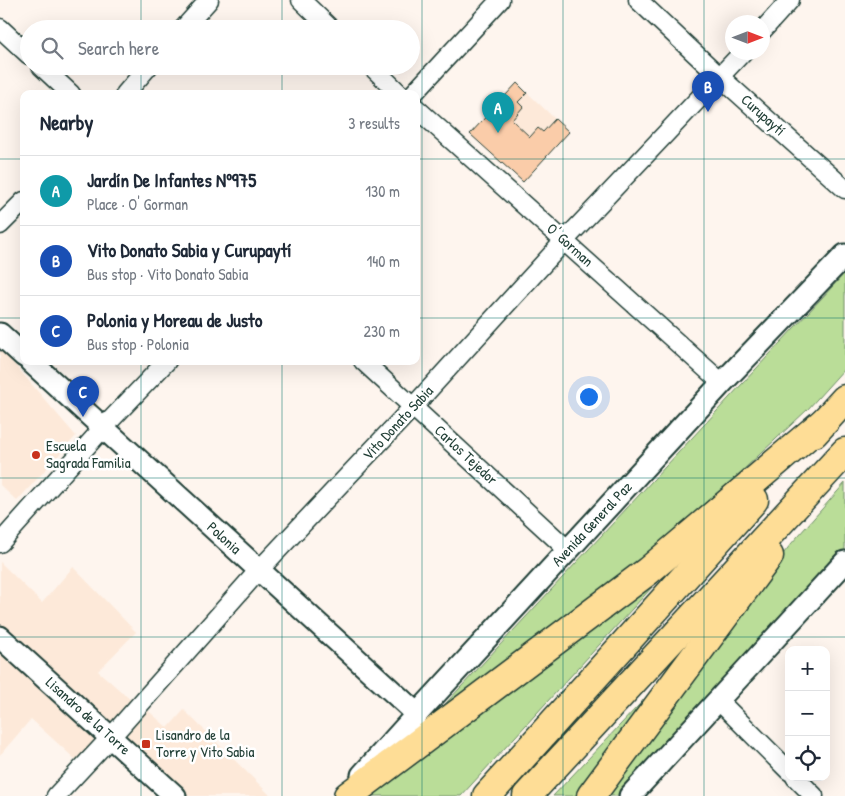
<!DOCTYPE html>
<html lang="en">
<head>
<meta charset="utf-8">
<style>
  :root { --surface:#fff; --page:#f6f6f7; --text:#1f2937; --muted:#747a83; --line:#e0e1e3; --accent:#0b8043 }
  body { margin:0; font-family:"Patrick Hand",sans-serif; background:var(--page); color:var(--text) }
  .controls { position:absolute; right:15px; bottom:15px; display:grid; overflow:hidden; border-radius:10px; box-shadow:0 5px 20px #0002 }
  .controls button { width:45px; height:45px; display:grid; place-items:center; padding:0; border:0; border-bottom:1px solid var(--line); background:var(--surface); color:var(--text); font:25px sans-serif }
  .compass { position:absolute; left:725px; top:15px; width:45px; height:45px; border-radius:50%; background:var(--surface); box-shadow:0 5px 20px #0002; rotate:90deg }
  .you { position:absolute; left:588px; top:396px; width:18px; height:18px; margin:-12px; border:4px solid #fff; border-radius:50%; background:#1a73e8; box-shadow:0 0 0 8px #1a73e833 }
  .badge { display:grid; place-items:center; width:32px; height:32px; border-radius:50%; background:var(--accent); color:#fff; font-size:16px; font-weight:700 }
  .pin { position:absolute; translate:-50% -41px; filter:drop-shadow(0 1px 2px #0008) }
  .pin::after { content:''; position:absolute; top:26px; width:18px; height:15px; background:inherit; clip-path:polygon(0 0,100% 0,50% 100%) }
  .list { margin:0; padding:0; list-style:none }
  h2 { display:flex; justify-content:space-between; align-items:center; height:65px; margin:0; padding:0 20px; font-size:21px }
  h2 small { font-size:16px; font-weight:400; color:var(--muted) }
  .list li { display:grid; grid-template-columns:32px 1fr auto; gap:15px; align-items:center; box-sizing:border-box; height:70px; padding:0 20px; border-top:1px solid var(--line) }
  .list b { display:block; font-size:19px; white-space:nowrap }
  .list p { margin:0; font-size:16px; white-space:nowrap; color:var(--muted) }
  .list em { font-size:16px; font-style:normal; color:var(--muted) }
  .icon { flex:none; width:28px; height:28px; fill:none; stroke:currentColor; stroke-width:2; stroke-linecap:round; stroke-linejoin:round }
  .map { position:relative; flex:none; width:845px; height:796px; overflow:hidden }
  .search { position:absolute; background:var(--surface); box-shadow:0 5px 20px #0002; left:20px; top:20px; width:400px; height:55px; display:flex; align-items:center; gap:12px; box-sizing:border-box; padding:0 18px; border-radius:28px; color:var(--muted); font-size:19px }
  .panel { position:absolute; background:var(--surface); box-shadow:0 5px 20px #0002; left:20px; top:90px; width:400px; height:275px; border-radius:10px }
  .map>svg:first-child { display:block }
</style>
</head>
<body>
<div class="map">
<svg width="845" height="796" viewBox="0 0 845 796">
  <rect width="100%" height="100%" fill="#fef5ee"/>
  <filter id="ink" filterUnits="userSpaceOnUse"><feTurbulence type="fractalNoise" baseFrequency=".02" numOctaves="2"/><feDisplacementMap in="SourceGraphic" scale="10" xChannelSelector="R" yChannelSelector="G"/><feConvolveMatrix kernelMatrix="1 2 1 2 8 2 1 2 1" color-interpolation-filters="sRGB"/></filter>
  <g filter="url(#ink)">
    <!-- built -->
    <g fill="#fde9d9">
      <polygon points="517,83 569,132 523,182 470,134"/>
      <polygon points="0,346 12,354 9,358 76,436 17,501 0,485"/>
      <polygon points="0,562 42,603 73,567 136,632 98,671 132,701 112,721 107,722 0,631"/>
      <polygon points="0,651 93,736 94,741 76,760 31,719 0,755"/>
      <polygon points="144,707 168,728 184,710 271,796 184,796 121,734"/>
    </g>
    <!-- green -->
    <g fill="#badd98" stroke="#6c8d66">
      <polygon points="845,273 845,368 808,409 661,547 422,729"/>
      <polygon points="845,483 845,550 619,796 602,796 690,673 791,544"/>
      <polygon points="649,585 654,585 461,796 366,796"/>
      <polygon points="705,635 584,796 553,796"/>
    </g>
    <!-- building -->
    <polygon fill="#facca9" stroke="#1f3d34" points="517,83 527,93 518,102 523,107 512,120 530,137 538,128 543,132 555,119 569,132 523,182 470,134"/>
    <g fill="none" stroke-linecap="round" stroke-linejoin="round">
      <defs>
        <g id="minor">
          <polyline points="301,0 331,29"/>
          <polyline points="638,0 720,77 845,189"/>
          <polyline points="0,28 29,55"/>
          <polyline points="183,29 209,0"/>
          <polyline points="762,31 790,0"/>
          <polyline points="41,66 71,94"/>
          <polyline points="371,66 400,94"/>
          <polyline points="125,94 149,66"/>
          <polyline points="413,94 500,0"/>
          <polyline points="416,108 722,383"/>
          <polyline points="0,225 24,201"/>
          <polyline points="363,361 568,550"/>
          <polyline points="0,543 103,428 167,361"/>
          <polyline points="718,700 789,771"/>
          <polyline points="795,777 814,796"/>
          <polyline points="56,796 111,737 259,570 413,407 565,240 743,52"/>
        </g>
        <g id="tertiary">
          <polyline points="0,334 24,356"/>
          <polyline points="30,361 417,714"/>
          <polyline points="0,637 175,796"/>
          <polyline points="362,775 417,714 722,383 845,255"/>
          <polyline points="630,796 845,562"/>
        </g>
        <g id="motorway">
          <polyline points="814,433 845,399"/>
          <polyline points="348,796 648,571 826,420"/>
          <polyline points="487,796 754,500"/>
          <polyline points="527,796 845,452"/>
          <polyline points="591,796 769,556"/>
        </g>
      </defs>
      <!-- minor casing -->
      <use href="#minor" stroke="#1f3d34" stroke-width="21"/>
      <!-- tertiary casing -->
      <use href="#tertiary" stroke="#1f3d34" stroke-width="25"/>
      <!-- motorway casing -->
      <use href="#motorway" stroke="#1f3d34" stroke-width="31"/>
      <!-- minor -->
      <use href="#minor" stroke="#fff" stroke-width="18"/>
      <!-- tertiary -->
      <use href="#tertiary" stroke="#fff" stroke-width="21"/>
      <!-- motorway -->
      <use href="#motorway" stroke="#fedd96" stroke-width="28"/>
    </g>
  </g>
  <!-- grid -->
  <path fill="none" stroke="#0f766e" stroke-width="1" stroke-opacity="0.55" d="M141,0V29M282,0V29M422,0V796M563,0V796M704,0V796M141,66V94M282,66V94M0,159H24M416,159H845M0,318H24M416,318H845M141,361V796M282,361V796M0,478H845M0,637H845"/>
  <!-- markers -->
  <g fill="#c8321e" stroke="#fff" stroke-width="2">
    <circle cx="36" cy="455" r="5"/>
    <rect x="141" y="739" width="10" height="10" rx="2.5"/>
  </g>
  <g text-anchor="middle" stroke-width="5" stroke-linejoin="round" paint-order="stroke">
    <!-- street labels -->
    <g font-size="15" fill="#1f3d34" stroke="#fff">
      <text transform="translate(763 115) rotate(42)" y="5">Curupaytí</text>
      <text transform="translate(570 245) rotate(42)" y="5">O' Gorman</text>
      <text transform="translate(398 423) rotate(-47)" y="5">Vito Donato Sabia</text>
      <text transform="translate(466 455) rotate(43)" y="5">Carlos Tejedor</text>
      <text transform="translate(592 524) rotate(-47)" y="5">Avenida General Paz</text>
      <text transform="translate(224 538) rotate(42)" y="5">Polonia</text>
      <text transform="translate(88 716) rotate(42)" y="5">Lisandro de la Torre</text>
    </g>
    <!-- poi labels -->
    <g font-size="15" fill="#1f3d34" stroke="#fff" text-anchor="start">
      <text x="46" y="451">Escuela<tspan x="46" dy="17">Sagrada Familia</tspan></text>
      <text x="156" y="740">Lisandro de la<tspan x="156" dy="17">Torre y Vito Sabia</tspan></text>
    </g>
  </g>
</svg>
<div class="controls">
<button>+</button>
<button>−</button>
<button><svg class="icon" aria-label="locate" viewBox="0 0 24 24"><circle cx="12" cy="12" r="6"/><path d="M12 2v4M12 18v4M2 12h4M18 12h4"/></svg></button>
</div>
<svg class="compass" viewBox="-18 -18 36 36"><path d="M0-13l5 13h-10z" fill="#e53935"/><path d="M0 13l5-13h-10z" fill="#747a83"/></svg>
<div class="you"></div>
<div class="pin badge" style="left:498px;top:133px;background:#0f9aa8">A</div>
<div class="pin badge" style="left:708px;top:112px;background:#1a4fb4">B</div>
<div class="pin badge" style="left:83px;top:417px;background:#1a4fb4">C</div>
<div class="search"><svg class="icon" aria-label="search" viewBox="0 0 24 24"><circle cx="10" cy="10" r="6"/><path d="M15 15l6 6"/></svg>Search here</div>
<section class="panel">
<h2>Nearby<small>3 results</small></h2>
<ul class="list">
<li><span class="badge" style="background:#0f9aa8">A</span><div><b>Jardín De Infantes Nº975</b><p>Place · O' Gorman</p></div><em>130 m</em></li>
<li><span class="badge" style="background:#1a4fb4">B</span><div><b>Vito Donato Sabia y Curupaytí</b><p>Bus stop · Vito Donato Sabia</p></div><em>140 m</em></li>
<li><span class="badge" style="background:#1a4fb4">C</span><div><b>Polonia y Moreau de Justo</b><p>Bus stop · Polonia</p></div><em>230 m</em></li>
</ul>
</section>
</div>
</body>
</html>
